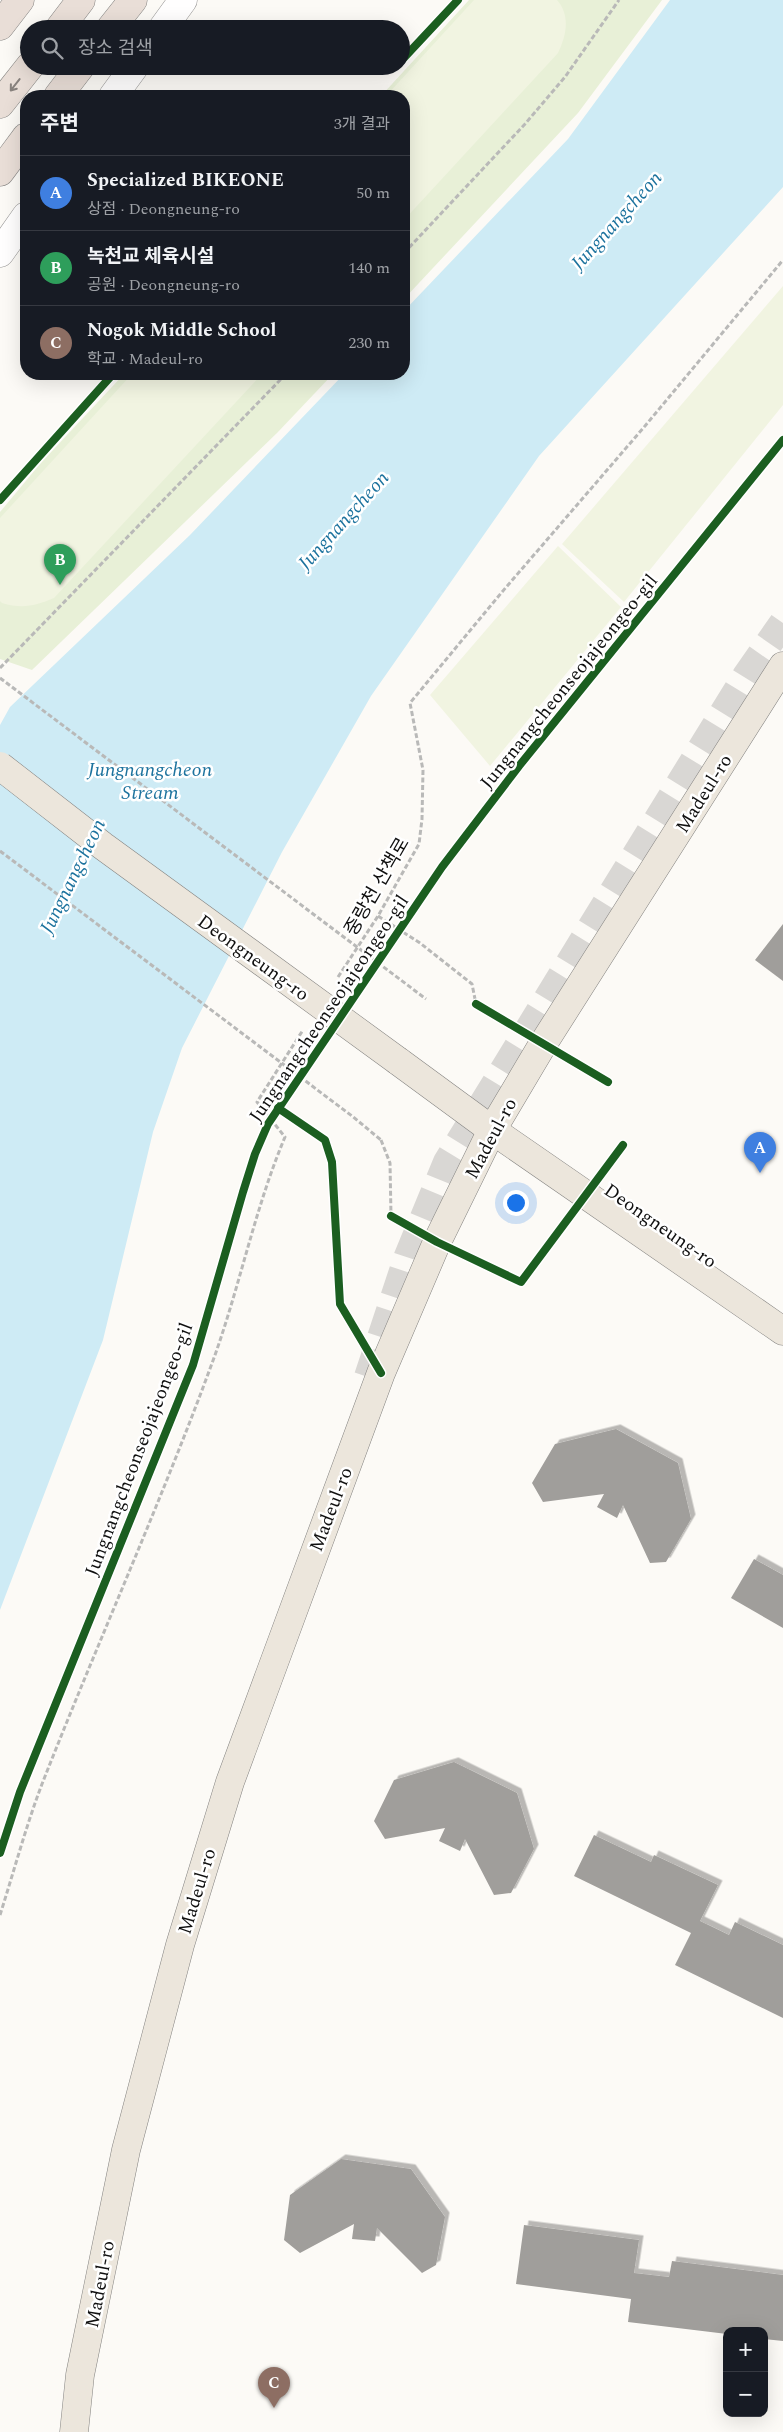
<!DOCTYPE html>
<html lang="ko">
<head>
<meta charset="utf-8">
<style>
  :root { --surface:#171b24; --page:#20242c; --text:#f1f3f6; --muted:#9ea1a6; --line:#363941; --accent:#d93025 }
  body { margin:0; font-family:Spectral,"Noto Sans KR",serif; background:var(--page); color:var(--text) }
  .controls { position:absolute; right:15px; bottom:15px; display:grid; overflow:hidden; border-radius:10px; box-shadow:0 5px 20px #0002 }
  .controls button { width:45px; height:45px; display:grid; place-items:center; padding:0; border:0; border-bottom:1px solid var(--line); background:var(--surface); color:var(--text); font:25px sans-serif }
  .you { position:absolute; left:515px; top:1202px; width:18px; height:18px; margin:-12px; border:4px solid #fff; border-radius:50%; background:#1a73e8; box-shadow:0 0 0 8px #1a73e833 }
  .badge { display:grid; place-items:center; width:32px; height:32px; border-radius:50%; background:var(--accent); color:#fff; font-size:16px; font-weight:700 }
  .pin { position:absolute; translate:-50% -41px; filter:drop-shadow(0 1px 2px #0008) }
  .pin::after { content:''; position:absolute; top:26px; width:18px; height:15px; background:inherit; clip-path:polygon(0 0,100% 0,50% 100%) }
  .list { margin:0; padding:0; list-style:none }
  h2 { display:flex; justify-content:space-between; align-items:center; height:65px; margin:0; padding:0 20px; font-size:21px }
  h2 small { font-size:16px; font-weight:400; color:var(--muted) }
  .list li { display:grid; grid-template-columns:32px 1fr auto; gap:15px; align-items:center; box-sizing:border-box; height:75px; padding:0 20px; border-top:1px solid var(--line) }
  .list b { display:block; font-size:19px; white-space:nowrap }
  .list p { margin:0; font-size:16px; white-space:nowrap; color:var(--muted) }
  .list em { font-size:16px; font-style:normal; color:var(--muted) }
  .icon { flex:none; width:28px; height:28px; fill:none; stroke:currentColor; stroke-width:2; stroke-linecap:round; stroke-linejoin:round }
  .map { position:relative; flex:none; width:783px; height:2432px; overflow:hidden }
  .search { position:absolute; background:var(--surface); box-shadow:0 5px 20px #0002; left:20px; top:20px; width:390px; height:55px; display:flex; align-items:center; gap:12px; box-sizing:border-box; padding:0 18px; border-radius:28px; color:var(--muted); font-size:19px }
  .panel { position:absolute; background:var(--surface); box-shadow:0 5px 20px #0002; left:20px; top:90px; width:390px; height:290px; border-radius:20px }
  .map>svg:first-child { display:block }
</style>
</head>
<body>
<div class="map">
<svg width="783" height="2432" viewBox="0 0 783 2432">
  <defs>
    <filter id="shadow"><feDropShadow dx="4.5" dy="-4.5" stdDeviation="0" flood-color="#0004"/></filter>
  </defs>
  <rect width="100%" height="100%" fill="#fcfaf6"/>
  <!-- green -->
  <g fill="#e8f0d7">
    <polygon points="469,0 662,0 578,113 404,299 404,96 381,96"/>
    <polygon points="124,374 333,374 277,433 32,670 0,659 0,512 40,464"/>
  </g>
  <!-- pitch -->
  <g fill="#f1f4e1">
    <path d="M474,0H557C571,16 566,36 558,53L404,220V96H386Z"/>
    <polygon points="783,286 783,405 624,602 562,544"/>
    <path d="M132,374H262L54,598C35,606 22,609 2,603L0,601V518Z"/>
    <polygon points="558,546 621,607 490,766 430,695"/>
  </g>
  <!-- water -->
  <polygon fill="#ceebf5" points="670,0 783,0 783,187 539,456 371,696 282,852 182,1048 153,1132 103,1340 0,1610 0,725 10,707 190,535 344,374 404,374 404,311 568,139"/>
  <!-- building -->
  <g fill="#a09e9b" filter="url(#shadow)">
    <polygon points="783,924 783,981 755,960"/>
    <polygon points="616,1429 678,1463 691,1519 666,1562 650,1563 623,1505 617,1518 597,1507 604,1494 543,1502 532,1483 555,1444"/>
    <polygon points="754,1559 783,1575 783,1628 731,1598"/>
    <polygon points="454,1762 517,1793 534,1849 511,1893 494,1895 465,1839 460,1851 439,1841 445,1828 385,1839 374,1821 394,1780"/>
    <polygon points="594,1835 651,1862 654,1855 718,1885 700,1921 729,1935 735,1922 783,1945 783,2018 675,1965 691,1933 574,1876"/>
    <polygon points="341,2159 411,2169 445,2217 436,2265 422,2273 377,2228 375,2241 352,2239 354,2224 300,2253 284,2240 290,2195"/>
    <polygon points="524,2225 639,2240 634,2273 669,2277 672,2261 783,2275 783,2341 764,2339 764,2331 727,2331 727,2334 628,2322 631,2299 516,2284"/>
  </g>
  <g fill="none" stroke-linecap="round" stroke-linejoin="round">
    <!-- highway-tunnel -->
    <polyline stroke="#d9d7d4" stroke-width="28" stroke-dasharray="28 14" stroke-linecap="butt" points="368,1377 408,1256 447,1162 746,676 783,623"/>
    <defs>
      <g id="minor">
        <polyline points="162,29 183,0"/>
        <polyline points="113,96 135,66"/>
        <polyline points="0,253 26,216"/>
      </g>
      <g id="major">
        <polyline points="398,1061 492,1130 783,1331"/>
        <polyline points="74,2432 80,2375 126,2150 180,1945 230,1782 381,1373 437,1242 492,1130 543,1044 783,666"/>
      </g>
      <g id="highway">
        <polyline points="0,26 20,0"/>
        <polyline points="59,29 81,0"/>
        <polyline points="110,29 133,0"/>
        <polyline points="58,96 81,66"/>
        <polyline points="0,104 30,66"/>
        <polyline points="0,172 26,137"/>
      </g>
    </defs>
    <!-- minor casing -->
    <use href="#minor" stroke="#969594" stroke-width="29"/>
    <!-- major casing -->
    <use href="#major" stroke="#848381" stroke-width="29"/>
    <!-- highway casing -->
    <use href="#highway" stroke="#848381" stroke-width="29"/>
    <!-- path -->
    <g stroke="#b9b9b8" stroke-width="3" stroke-dasharray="5 2.5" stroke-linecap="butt">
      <polyline points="404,253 525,124 565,77 619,0"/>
      <polyline points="0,668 286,374"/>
      <polyline points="378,916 420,943 472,984 476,1004"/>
      <polyline points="338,977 378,916 419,844 422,819 423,770 410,703 502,592 645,426 783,260"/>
      <polyline points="381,1140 390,1163 391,1216"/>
      <path d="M0,1915C14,1871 26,1826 42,1784C97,1644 159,1507 211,1366C239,1291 254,1210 285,1137L257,1102L303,1030"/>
    </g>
    <!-- minor -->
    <use href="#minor" stroke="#fffefe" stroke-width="28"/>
    <!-- major -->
    <use href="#major" stroke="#ece6dc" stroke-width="28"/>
    <!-- highway -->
    <use href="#highway" stroke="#e9ded7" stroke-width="28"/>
    <defs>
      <polyline id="major-bridge" points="0,766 103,846 398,1061"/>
    </defs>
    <!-- major-bridge casing -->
    <use href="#major-bridge" stroke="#848381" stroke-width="29" stroke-linecap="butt"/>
    <!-- path-bridge -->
    <g stroke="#b9b9b8" stroke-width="3" stroke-dasharray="5 2.5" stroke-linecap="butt">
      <polyline points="0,678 426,999"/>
      <polyline points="0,851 352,1116 381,1140"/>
    </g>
    <!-- major-bridge -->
    <use href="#major-bridge" stroke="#ece6dc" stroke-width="28"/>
    <defs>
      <g id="cycleway">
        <polyline points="401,61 458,0"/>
        <polyline points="0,500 113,374"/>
        <polyline points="476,1004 608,1082"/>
        <polyline points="278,1108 325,1140 332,1162 340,1304 381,1373"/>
        <polyline points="391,1216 437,1242 521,1282 623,1145"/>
        <polyline points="0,1853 20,1792 193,1365 243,1192 255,1154 268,1124 442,867 519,766 783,440"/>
      </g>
    </defs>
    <!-- cycleway casing -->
    <use href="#cycleway" stroke="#fff" stroke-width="11"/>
    <!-- cycleway -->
    <use href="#cycleway" stroke="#1b5e20" stroke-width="8"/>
  </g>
  <!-- one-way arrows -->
  <defs><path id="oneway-shaft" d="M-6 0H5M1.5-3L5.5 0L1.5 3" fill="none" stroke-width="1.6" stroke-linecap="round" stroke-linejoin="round" transform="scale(1.25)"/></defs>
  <use stroke="#87817d" href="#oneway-shaft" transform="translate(15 85) rotate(128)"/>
  <g text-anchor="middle" stroke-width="5" stroke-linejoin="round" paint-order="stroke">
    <!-- street labels -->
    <g font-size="19" fill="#101010" stroke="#fff">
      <text transform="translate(568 681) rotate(-51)" y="7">Jungnangcheonseojajeongeo-gil</text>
      <text transform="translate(703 793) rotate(-58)" y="7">Madeul-ro</text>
      <text transform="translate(376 886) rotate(-60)" y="7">중랑천 산책로</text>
      <text transform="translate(254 957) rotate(36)" y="7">Deongneung-ro</text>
      <text transform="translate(328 1008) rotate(-56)" y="7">Jungnangcheonseojajeongeo-gil</text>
      <text transform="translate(490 1138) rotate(-62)" y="7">Madeul-ro</text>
      <text transform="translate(661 1225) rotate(35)" y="7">Deongneung-ro</text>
      <text transform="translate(138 1449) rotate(-69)" y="7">Jungnangcheonseojajeongeo-gil</text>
      <text transform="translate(330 1509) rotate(-69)" y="7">Madeul-ro</text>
      <text transform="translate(196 1891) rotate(-73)" y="7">Madeul-ro</text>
      <text transform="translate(99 2284) rotate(-79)" y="7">Madeul-ro</text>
    </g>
    <!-- water labels -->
    <g font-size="20" font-style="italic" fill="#1d739e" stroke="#fff">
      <text transform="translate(616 220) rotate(-48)" y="7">Jungnangcheon</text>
      <text transform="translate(343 520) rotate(-48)" y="7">Jungnangcheon</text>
      <text x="150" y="776">Jungnangcheon<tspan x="150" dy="23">Stream</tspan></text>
      <text transform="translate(72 876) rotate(-64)" y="7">Jungnangcheon</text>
    </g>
  </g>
</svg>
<div class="controls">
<button>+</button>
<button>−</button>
</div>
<div class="you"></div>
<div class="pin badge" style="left:760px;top:1173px;background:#3f7fe0">A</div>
<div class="pin badge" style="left:60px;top:585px;background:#2e9e5b">B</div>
<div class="pin badge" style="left:274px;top:2408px;background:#8d6e63">C</div>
<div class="search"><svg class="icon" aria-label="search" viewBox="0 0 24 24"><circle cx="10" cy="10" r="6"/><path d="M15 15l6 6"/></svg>장소 검색</div>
<section class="panel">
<h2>주변<small>3개 결과</small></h2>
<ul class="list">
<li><span class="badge" style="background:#3f7fe0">A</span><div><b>Specialized BIKEONE</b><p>상점 · Deongneung-ro</p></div><em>50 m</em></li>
<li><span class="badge" style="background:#2e9e5b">B</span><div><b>녹천교 체육시설</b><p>공원 · Deongneung-ro</p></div><em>140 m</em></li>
<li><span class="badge" style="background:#8d6e63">C</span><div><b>Nogok Middle School</b><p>학교 · Madeul-ro</p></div><em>230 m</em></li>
</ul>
</section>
</div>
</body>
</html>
